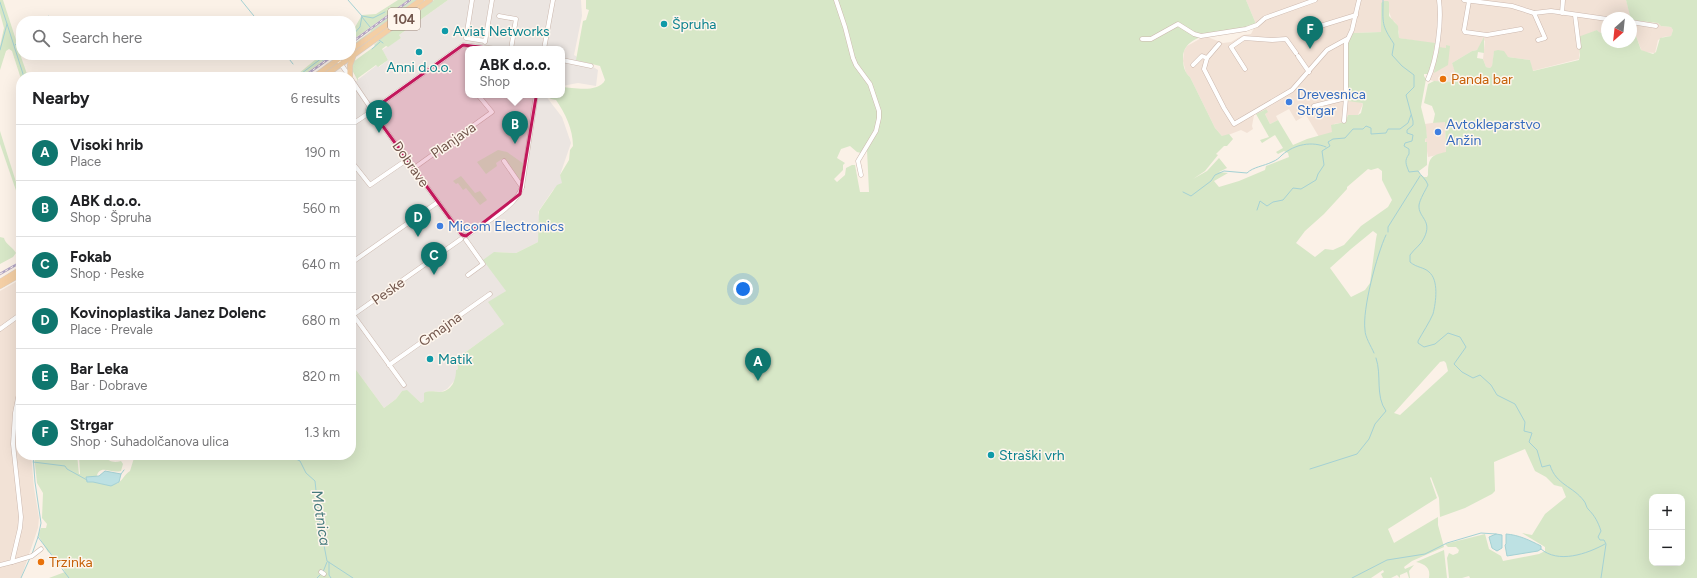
<!DOCTYPE html>
<html lang="en">
<head>
<meta charset="utf-8">
<style>
  :root { --surface:#fff; --page:#f6f6f6; --text:#202124; --muted:#757577; --line:#e0e0e0; --accent:#0f766e }
  body { margin:0; font-family:Figtree,sans-serif; background:var(--page); color:var(--text) }
  .controls { position:absolute; right:12px; bottom:12px; display:grid; overflow:hidden; border-radius:8px; box-shadow:0 4px 16px #0002 }
  .controls button { width:36px; height:36px; display:grid; place-items:center; padding:0; border:0; border-bottom:1px solid var(--line); background:var(--surface); color:var(--text); font:20px sans-serif }
  .compass { position:absolute; left:1601px; top:12px; width:36px; height:36px; border-radius:50%; background:var(--surface); box-shadow:0 4px 16px #0002; rotate:207deg }
  .you { position:absolute; left:743px; top:289px; width:14px; height:14px; margin:-10px; border:3px solid #fff; border-radius:50%; background:#1a73e8; box-shadow:0 0 0 6px #1a73e833 }
  .badge { display:grid; place-items:center; width:26px; height:26px; border-radius:50%; background:var(--accent); color:#fff; font-size:13px; font-weight:700 }
  .pin { position:absolute; translate:-50% -33px; filter:drop-shadow(0 1px 2px #0008) }
  .pin::after { content:''; position:absolute; top:21px; width:14px; height:12px; background:inherit; clip-path:polygon(0 0,100% 0,50% 100%) }
  .popup { position:absolute; left:465px; top:46px; width:100px; height:52px; box-sizing:border-box; display:grid; place-content:center; border-radius:8px; background:var(--surface); filter:drop-shadow(0 1px 3px #0005); font-size:13px; white-space:nowrap; color:var(--muted) }
  .popup b { font-size:15px; color:var(--text) }
  .popup::after { content:''; position:absolute; left:50%; top:100%; margin-left:-8px; border:8px solid transparent; border-top-color:var(--surface) }
  .list { margin:0; padding:0; list-style:none }
  h2 { display:flex; justify-content:space-between; align-items:center; height:52px; margin:0; padding:0 16px; font-size:17px }
  h2 small { font-size:13px; font-weight:400; color:var(--muted) }
  .list li { display:grid; grid-template-columns:26px 1fr auto; gap:12px; align-items:center; box-sizing:border-box; height:56px; padding:0 16px; border-top:1px solid var(--line) }
  .list b { display:block; font-size:15px; white-space:nowrap }
  .list p { margin:0; font-size:13px; white-space:nowrap; color:var(--muted) }
  .list em { font-size:13px; font-style:normal; color:var(--muted) }
  .icon { flex:none; width:22px; height:22px; fill:none; stroke:currentColor; stroke-width:2; stroke-linecap:round; stroke-linejoin:round }
  .map { position:relative; flex:none; width:1697px; height:578px; overflow:hidden }
  .search { position:absolute; background:var(--surface); box-shadow:0 4px 16px #0002; left:16px; top:16px; width:340px; height:44px; display:flex; align-items:center; gap:10px; box-sizing:border-box; padding:0 14px; border-radius:16px; color:var(--muted); font-size:15px }
  .panel { position:absolute; background:var(--surface); box-shadow:0 4px 16px #0002; left:16px; top:72px; width:340px; height:388px; border-radius:16px }
  .map>svg:first-child { display:block }
</style>
</head>
<body>
<div class="map">
<svg width="1697" height="578" viewBox="0 0 1697 578">
  <rect width="100%" height="100%" fill="#fbf1e7"/>
  <!-- residential -->
  <g fill="#f2e2d6">
    <polygon points="1246,0 1626,0 1631,18 1607,18 1607,35 1599,32 1597,30 1591,33 1580,47 1579,59 1532,71 1530,60 1508,57 1494,52 1492,67 1490,68 1486,67 1483,59 1485,40 1477,50 1472,51 1452,63 1459,82 1434,81 1426,79 1432,61 1435,44 1399,38 1399,32 1395,22 1392,20 1389,12 1381,3 1381,32 1353,33 1353,101 1358,101 1363,104 1358,115 1348,115 1346,122 1334,124 1333,132 1319,137 1306,115 1296,121 1289,109 1276,116 1278,120 1270,124 1265,114 1266,109 1254,115 1252,126 1253,129 1247,133 1241,130 1223,137 1215,128 1190,77 1186,73 1183,61 1184,51 1187,46 1205,36 1223,43 1231,42 1243,35 1251,34 1256,24"/>
    <polygon points="1631,20 1658,23 1661,26 1671,27 1673,30 1671,36 1663,37 1658,40 1655,53 1642,52 1636,36 1631,36"/>
    <polygon points="1445,121 1446,153 1428,157 1425,139 1427,138 1425,124"/>
    <polygon points="21,279 21,455 31,455 34,488 39,518 38,528 21,578 0,578 0,291"/>
  </g>
  <!-- industrial -->
  <polygon fill="#ebe5e1" points="448,0 581,0 582,16 574,55 598,70 596,86 578,83 562,86 562,49 468,49 468,95 545,95 562,117 571,143 560,175 563,181 561,185 553,190 538,212 540,219 538,242 516,253 494,252 506,291 500,296 504,324 459,357 457,361 458,369 456,370 456,379 447,389 441,392 430,391 426,392 424,401 421,403 411,394 402,391 396,399 384,408 351,363 351,85 377,65 379,67 388,60 382,50 401,38 399,35"/>
  <!-- green -->
  <g fill="#d7e7c7" fill-rule="evenodd">
    <polygon points="0,0 3,0 16,40 21,36 21,42 18,48 28,77 21,77 21,79 12,51 9,49 6,51 0,70 0,46 4,28 0,13"/>
    <polygon points="398,0 408,0 351,41 351,34 362,15 376,14"/>
    <polygon points="412,0 417,0 351,48 351,46 371,31 371,30"/>
    <polygon points="434,0 448,0 399,35 401,38 388,47 386,46 382,49 388,60 378,67 376,65 358,78 358,81 352,70 353,62 375,46 374,45 381,38"/>
    <path d="M586,0H834L845,30L852,59L857,70L867,81L877,109L878,117L874,132L861,153L857,152L850,146L841,149L837,158L845,163L843,165V170L834,179L837,182L845,175L846,168L852,165H855L860,192H869L867,150L877,131L880,122V108L871,83L854,59L848,31L837,0H1246L1256,24C1238,34 1185,28 1183,57C1183,65 1184,72 1190,77L1215,128L1222,136L1229,134L1233,139L1227,146H1224L1216,154L1218,155L1205,171L1193,179L1207,171L1219,158L1227,168L1219,172L1228,173L1214,181L1219,187L1239,181L1265,170L1266,166L1289,157L1288,153L1284,151L1278,154L1276,152L1283,148L1275,135L1262,143L1260,140L1269,137L1256,114L1266,109L1268,112L1265,114L1270,124L1278,120L1293,145L1307,139L1332,132L1331,125L1345,122L1348,115H1358L1361,113L1363,104L1362,103L1348,101V41L1353,33L1381,32V3L1384,1H1388L1389,2V16L1398,26L1399,38L1435,43L1432,61L1428,74H1424V76L1426,79L1421,107L1426,127L1427,138L1425,139V142H1427V165L1419,171L1420,174L1424,177H1427L1428,175C1428,158 1431,155 1446,152L1445,122L1433,123L1435,114L1432,106L1424,103L1428,84L1434,81L1458,82L1452,63L1472,51L1477,50L1484,37V53L1478,52L1477,58L1483,59L1486,67L1490,68L1492,66L1494,51L1498,50L1504,51L1508,57L1530,60L1533,71L1579,60L1580,55L1578,37L1597,30L1599,32L1607,35V42H1631V36H1636L1641,50L1653,54L1656,52L1660,38L1671,36L1673,30L1671,27L1661,26L1658,23L1631,20L1626,0H1697V578H1470L1469,576L1462,578H1449L1447,558L1449,553L1453,555L1458,553L1459,550L1456,547H1448L1445,544L1485,534L1489,549L1501,556L1503,561L1539,554L1545,551V547L1522,533L1532,535L1545,514L1566,497L1562,487L1554,485L1546,477L1535,471L1525,449L1494,462L1495,491L1492,494L1465,508L1440,517L1439,498L1431,477L1430,478L1437,498L1388,529L1394,543L1438,517V525L1444,547L1412,561L1404,567L1405,569L1414,565L1409,571L1410,578H1409L1407,572L1400,575V578L1397,575L1391,578H1383L1381,574L1384,572L1383,570L1371,578H49L65,572L58,559L48,552L38,535L41,528H46L47,524L42,518L43,493L37,483L34,455H77L79,474H80L79,455H104C108,462 114,463 121,461L123,464L121,471C110,474 99,462 96,479L100,484C105,484 113,486 118,483C122,481 124,475 130,471L134,458L133,455H351V363L384,408L396,399L402,391L407,390L421,403L424,401V393C430,390 434,392 440,392C452,391 456,380 456,370L458,369L457,361L459,357L504,324L488,302L506,291L483,260L494,252L516,253L538,242L539,211L557,185L562,183L560,175L569,160L570,150L573,146C573,129 565,113 556,100L551,99L546,95H562V87C574,88 599,93 605,80L600,66L576,60L583,21L586,20L589,10L586,9ZM1378,168L1382,171V180L1392,200L1388,207L1361,226L1344,245L1333,250L1325,249L1315,257L1296,243L1305,231L1324,214L1347,189V187L1368,169L1371,170ZM1373,231L1377,234L1376,239L1370,283L1365,290L1351,297L1330,268L1351,249ZM1444,361L1446,363L1448,371L1400,415L1394,413L1440,362ZM1652,497H1682V563H1652Z"/>
    <polygon points="1446,45 1450,46 1448,65 1434,73 1438,47 1446,48"/>
    <polygon points="321,55 331,55 301,77 292,77 298,74"/>
    <polygon points="0,131 21,198 21,205 0,144"/>
    <polygon points="498,150 507,152 524,164 521,183 505,159 502,159 496,163 497,166 486,174 477,162"/>
    <polygon points="461,176 475,193 480,191 487,200 480,205 466,188 463,190 458,183 456,184 453,181"/>
    <path d="M0,237L4,238C5,244 13,247 16,253L13,257L0,264Z"/>
    <path d="M1444,550L1447,578H1429C1431,568 1425,564 1416,562Z"/>
  </g>
  <!-- water -->
  <g fill="#bde1e3" stroke="#a4d1d4">
    <polygon points="105,471 121,474 119,482 111,486 93,482 87,482 86,477 99,476"/>
    <polygon points="1496,534 1502,535 1502,548 1497,551 1492,548 1489,537"/>
    <path d="M1506,534C1519,535 1529,540 1541,546V549L1538,551L1507,556L1505,545L1506,544Z"/>
  </g>
  <g fill="none" stroke-linecap="round" stroke-linejoin="round">
    <!-- stream -->
    <g stroke="#a4d1d4" stroke-width="1">
      <polyline points="241,0 258,21"/>
      <polyline points="348,0 362,16 360,27 351,37"/>
      <path d="M1383,0C1383,24 1381,24 1394,44L1392,55L1402,66L1414,75V87L1406,95L1413,121V125L1407,130V133L1413,135L1412,141L1405,143L1404,146L1409,149V154C1404,161 1406,164 1409,172L1418,171C1421,176 1426,179 1428,185C1425,191 1420,199 1419,205C1418,218 1433,220 1424,238C1421,245 1414,249 1410,255V262C1417,268 1424,267 1429,272C1439,280 1436,302 1433,314C1429,323 1423,332 1418,341V343L1424,347L1435,344L1448,333L1460,337L1466,347L1454,364L1462,372L1473,378L1480,375L1491,385L1497,395L1515,404L1525,422L1524,431L1532,433L1529,442L1537,450L1542,467L1550,465C1556,485 1573,486 1584,501C1586,503 1586,507 1588,509C1595,516 1598,522 1601,531L1598,537L1600,540H1604L1606,544L1601,578"/>
      <polyline points="0,2 24,77"/>
      <polyline points="362,16 373,18 385,12"/>
      <polyline points="362,17 370,27"/>
      <polyline points="43,21 48,16"/>
      <polyline points="379,40 383,43"/>
      <polyline points="15,45 21,40"/>
      <polyline points="372,49 380,42"/>
      <polyline points="0,50 7,24"/>
      <polyline points="286,55 293,64"/>
      <polyline points="322,55 323,61"/>
      <polyline points="302,73 322,58"/>
      <polyline points="332,74 333,77"/>
      <path d="M1183,192L1191,196L1211,181L1215,175L1224,171L1247,173C1253,167 1264,166 1272,162C1277,160 1279,158 1282,155C1295,144 1312,141 1326,147"/>
      <polyline points="1257,210 1260,201 1267,206 1273,202 1283,200 1293,188 1301,189 1316,180 1318,174 1324,165 1322,151 1330,146 1328,142 1333,139 1345,138 1353,129 1363,129 1366,126 1371,128 1371,134 1386,133 1388,129 1400,129 1408,123 1411,115"/>
      <polyline points="1388,232 1388,227 1420,176"/>
      <path d="M1374,353C1371,346 1365,337 1365,330C1362,310 1377,254 1386,235"/>
      <polyline points="288,455 300,461 306,473 315,481 319,519 327,561 353,578"/>
      <polyline points="33,462 65,466 67,469 87,480"/>
      <path d="M1310,469L1357,454L1369,439L1375,424L1386,411C1375,396 1382,375 1376,358"/>
      <polyline points="121,474 124,470"/>
      <path d="M38,537C48,551 59,564 69,578"/>
      <path d="M1541,549C1558,564 1587,554 1605,544"/>
      <polyline points="32,554 38,537 41,523 35,482 33,455"/>
      <polyline points="329,562 329,575 331,578"/>
      <polyline points="323,572 327,562"/>
      <polyline points="21,578 30,558"/>
      <polyline points="317,578 321,574"/>
      <polyline points="1352,578 1387,560 1425,554 1447,543 1481,533 1496,534"/>
    </g>
    <defs>
      <g id="minor">
        <polyline points="472,0 466,38 485,41"/>
        <polyline points="836,0 845,27 853,58 856,65 870,84 879,111 879,118 876,131 858,161 861,175"/>
        <polyline points="1464,0 1512,6 1534,13 1551,11 1607,19"/>
        <polyline points="1469,1 1464,30 1465,32 1487,35 1521,29"/>
        <polyline points="1534,13 1545,38 1538,40"/>
        <polyline points="1562,13 1563,0"/>
        <polyline points="1575,15 1579,47"/>
        <polyline points="499,16 516,19 511,49"/>
        <polyline points="1631,22 1656,26"/>
        <polyline points="1304,31 1356,15"/>
        <polyline points="1142,39 1151,39 1178,24 1194,34 1201,36 1246,29 1257,25 1265,18 1315,0"/>
        <polyline points="485,42 492,0"/>
        <polyline points="1219,44 1207,58 1204,69 1224,108 1234,124 1292,90 1327,50 1347,39"/>
        <polyline points="544,49 553,0"/>
        <polyline points="1298,56 1309,72"/>
        <polyline points="338,60 350,77"/>
        <polyline points="562,60 591,66"/>
        <polyline points="1193,65 1202,56 1207,58"/>
        <polyline points="1245,69 1231,47 1244,38 1272,40 1286,39 1296,53"/>
        <polyline points="351,79 370,107"/>
        <path d="M1428,79C1437,59 1442,22 1439,0"/>
        <circle cx="372" cy="110" r="4"/>
        <polyline points="1314,106 1346,98"/>
        <polyline points="375,108 463,45 497,49"/>
        <polyline points="374,114 462,235"/>
        <polyline points="1344,121 1346,98 1346,43 1352,30 1359,0"/>
        <polyline points="351,125 369,113"/>
        <polyline points="351,161 370,185 408,159"/>
        <polyline points="504,161 522,187"/>
        <polyline points="414,168 492,112 478,95"/>
        <path d="M466,236C484,223 515,208 522,187L536,95"/>
        <polyline points="466,240 483,264 468,275"/>
        <polyline points="351,263 438,202"/>
        <polyline points="351,312 404,385"/>
        <polyline points="353,315 461,239"/>
        <polyline points="0,329 21,314"/>
        <polyline points="389,365 490,294"/>
        <polyline points="12,562 32,556 41,549"/>
        <polyline points="0,565 12,562 20,528 21,517 13,444 15,413 21,383"/>
        <polyline points="321,572 324,574"/>
      </g>
      <g id="major">
        <polyline points="351,50 421,0"/>
        <polyline points="314,77 344,55"/>
        <polyline points="323,77 430,0"/>
        <polyline points="350,77 350,65 353,57"/>
        <polyline points="0,282 21,269"/>
        <polyline points="0,286 21,274"/>
      </g>
    </defs>
    <!-- minor casing -->
    <use href="#minor" stroke="#ccb8ae" stroke-width="5"/>
    <!-- major casing -->
    <use href="#major" stroke="#d8d0cd" stroke-width="6"/>
    <!-- minor -->
    <use href="#minor" stroke="#fff" stroke-width="4"/>
    <!-- major -->
    <use href="#major" stroke="#f4cfa5" stroke-width="5"/>
    <defs>
      <g id="rail">
        <polyline points="351,43 410,0"/>
        <polyline points="303,77 334,55"/>
        <polyline points="0,274 21,262"/>
      </g>
    </defs>
    <!-- rail casing -->
    <use href="#rail" stroke="#b3a6c4" stroke-width="2.5"/>
    <!-- rail -->
    <use href="#rail" stroke="#fef6ed" stroke-width="1" stroke-dasharray="3" stroke-linecap="butt"/>
  </g>
  <!-- marked area -->
  <path fill="#c2185b" fill-opacity="0.2" stroke="#c2185b" stroke-width="3" stroke-linejoin="round" d="M463,45L511,51L540,57L542,61L520,194L466,236L462,235L374,114L375,108Z"/>
  <!-- markers -->
  <g fill="#0f9aa8" stroke="#fef6ed" stroke-width="1.5">
    <circle cx="664" cy="24" r="4"/>
    <circle cx="445" cy="31" r="4"/>
    <circle cx="419" cy="52" r="4"/>
    <circle cx="430" cy="359" r="4"/>
    <circle cx="991" cy="455" r="4"/>
  </g>
  <g fill="#e8710a" stroke="#fef6ed" stroke-width="1.5">
    <circle cx="1443" cy="79" r="4"/>
    <circle cx="41" cy="562" r="4"/>
  </g>
  <g fill="#3f7fe0" stroke="#fef6ed" stroke-width="1.5">
    <circle cx="1289" cy="102" r="4"/>
    <circle cx="1438" cy="132" r="4"/>
    <circle cx="440" cy="226" r="4"/>
  </g>
  <g text-anchor="middle" stroke-width="3" stroke-linejoin="round" paint-order="stroke">
    <!-- shield labels -->
    <rect fill="#fef6ed" stroke="#9d877d" stroke-width="1" x="388" y="8" width="32" height="22" rx="3"/>
    <g font-size="13" font-weight="bold" fill="#73574d">
      <text x="404" y="24">104</text>
    </g>
    <!-- culture labels -->
    <g font-size="14" fill="#0d838f" stroke="#fef6ed" text-anchor="start">
      <text x="672" y="29">Špruha</text>
      <text x="453" y="36">Aviat Networks</text>
      <text x="419" y="72" text-anchor="middle">Anni d.o.o.</text>
      <text x="438" y="364">Matik</text>
      <text x="999" y="460">Straški vrh</text>
    </g>
    <!-- food labels -->
    <g font-size="14" fill="#c56008" stroke="#fef6ed" text-anchor="start">
      <text x="1451" y="84">Panda bar</text>
      <text x="49" y="567">Trzinka</text>
    </g>
    <!-- shop labels -->
    <g font-size="14" fill="#366cbe" stroke="#fef6ed" text-anchor="start">
      <text x="1297" y="99">Drevesnica<tspan x="1297" dy="16">Strgar</tspan></text>
      <text x="1446" y="129">Avtokleparstvo<tspan x="1446" dy="16">Anžin</tspan></text>
      <text x="448" y="231">Micom Electronics</text>
    </g>
    <!-- street labels -->
    <g font-size="14" fill="#73574d" stroke="#fef6ed">
      <text transform="translate(453 140) rotate(-35)" y="5">Planjava</text>
      <text transform="translate(411 164) rotate(55)" y="5">Dobrave</text>
      <text transform="translate(388 291) rotate(-35)" y="5">Peske</text>
      <text transform="translate(440 329) rotate(-35)" y="5">Gmajna</text>
    </g>
    <!-- water labels -->
    <g font-size="15" font-style="italic" fill="#467a7d" stroke="#fef6ed">
      <text transform="translate(321 518) rotate(81)" y="5">Motnica</text>
    </g>
  </g>
</svg>
<div class="controls">
<button>+</button>
<button>−</button>
</div>
<svg class="compass" viewBox="-18 -18 36 36"><path d="M0-13l5 13h-10z" fill="#e53935"/><path d="M0 13l5-13h-10z" fill="#757577"/></svg>
<div class="you"></div>
<div class="pin badge" style="left:758px;top:381px">A</div>
<div class="pin badge" style="left:515px;top:144px">B</div>
<div class="popup"><b>ABK d.o.o.</b>Shop</div>
<div class="pin badge" style="left:434px;top:275px">C</div>
<div class="pin badge" style="left:418px;top:237px">D</div>
<div class="pin badge" style="left:379px;top:133px">E</div>
<div class="pin badge" style="left:1310px;top:49px">F</div>
<div class="search"><svg class="icon" aria-label="search" viewBox="0 0 24 24"><circle cx="10" cy="10" r="6"/><path d="M15 15l6 6"/></svg>Search here</div>
<section class="panel">
<h2>Nearby<small>6 results</small></h2>
<ul class="list">
<li><span class="badge">A</span><div><b>Visoki hrib</b><p>Place</p></div><em>190 m</em></li>
<li><span class="badge">B</span><div><b>ABK d.o.o.</b><p>Shop · Špruha</p></div><em>560 m</em></li>
<li><span class="badge">C</span><div><b>Fokab</b><p>Shop · Peske</p></div><em>640 m</em></li>
<li><span class="badge">D</span><div><b>Kovinoplastika Janez Dolenc</b><p>Place · Prevale</p></div><em>680 m</em></li>
<li><span class="badge">E</span><div><b>Bar Leka</b><p>Bar · Dobrave</p></div><em>820 m</em></li>
<li><span class="badge">F</span><div><b>Strgar</b><p>Shop · Suhadolčanova ulica</p></div><em>1.3 km</em></li>
</ul>
</section>
</div>
</body>
</html>
